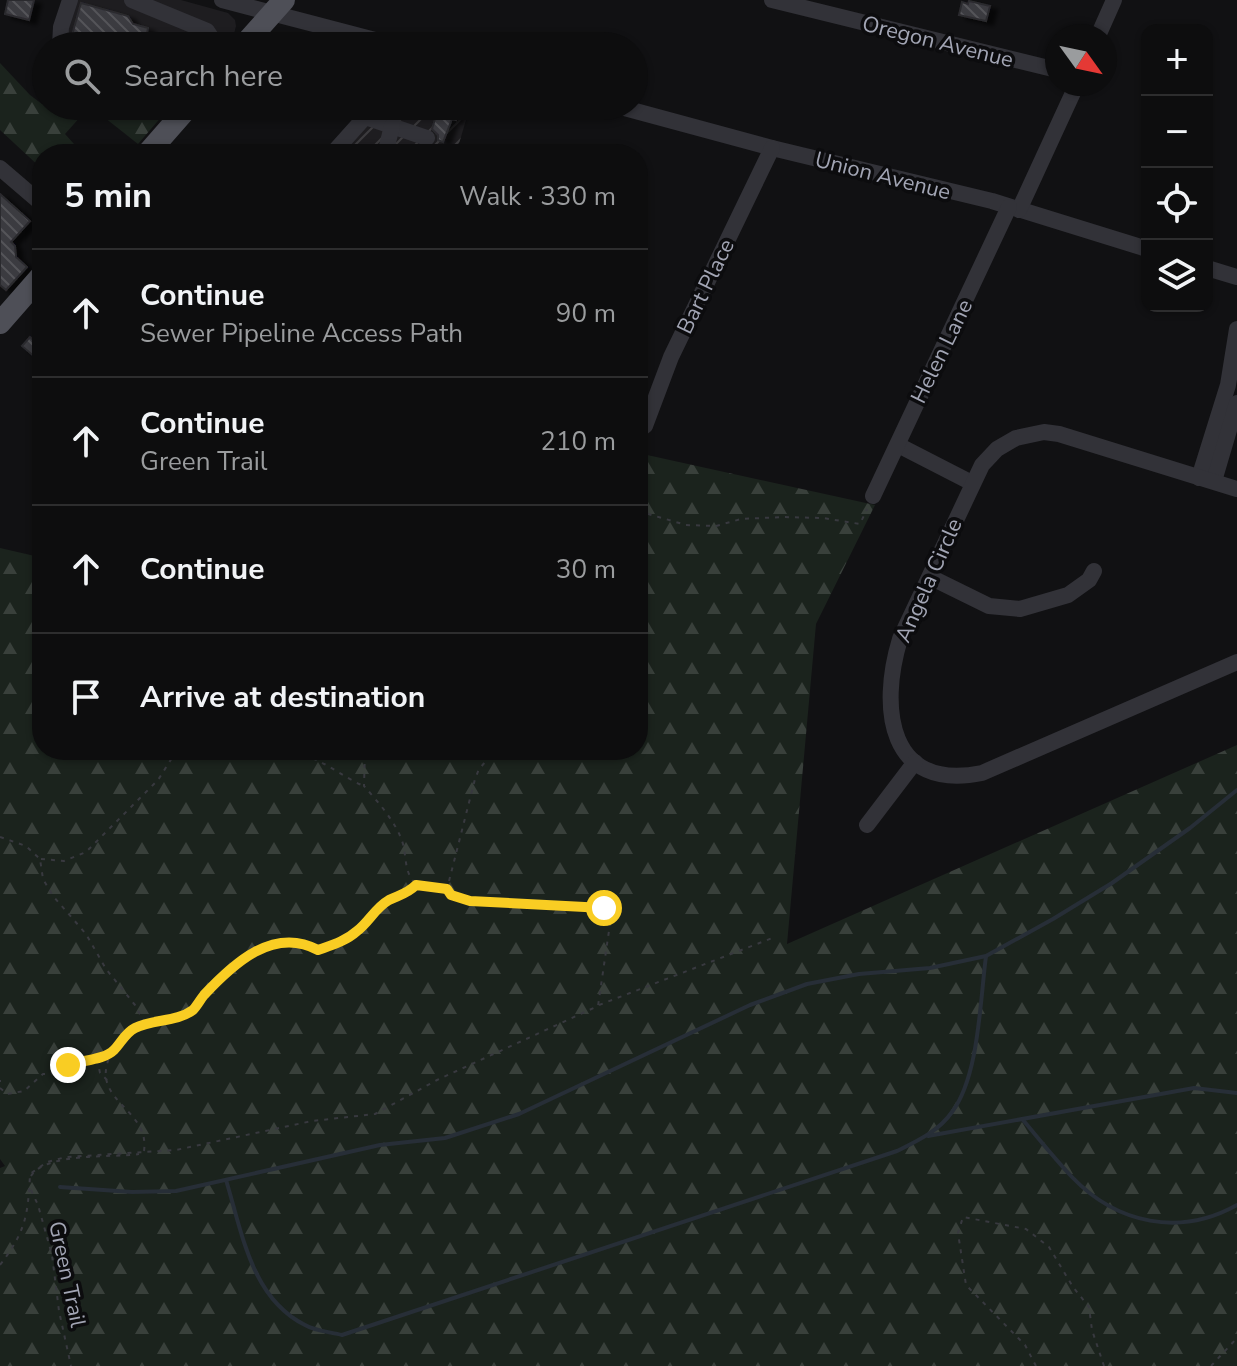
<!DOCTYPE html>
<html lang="en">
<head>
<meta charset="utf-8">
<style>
  :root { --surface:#0d0d0e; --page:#161617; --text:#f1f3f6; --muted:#9a9c9e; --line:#2d2d2e }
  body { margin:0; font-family:"Nunito Sans",sans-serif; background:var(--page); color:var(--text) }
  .controls { position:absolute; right:24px; top:24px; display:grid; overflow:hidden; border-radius:16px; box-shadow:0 2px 6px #0004 }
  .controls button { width:72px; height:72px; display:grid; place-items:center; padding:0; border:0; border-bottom:2px solid var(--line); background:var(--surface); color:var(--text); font:40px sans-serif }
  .compass { position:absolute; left:1045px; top:24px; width:72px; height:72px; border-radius:50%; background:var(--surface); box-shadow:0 2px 6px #0004; rotate:123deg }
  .stop { position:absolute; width:24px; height:24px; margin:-18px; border:6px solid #f9cd23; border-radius:50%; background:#fff }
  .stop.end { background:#f9cd23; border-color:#fff; box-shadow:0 2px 8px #0008 }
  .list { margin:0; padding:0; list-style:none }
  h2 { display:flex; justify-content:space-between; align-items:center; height:104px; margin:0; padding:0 32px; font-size:34px }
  h2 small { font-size:26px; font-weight:400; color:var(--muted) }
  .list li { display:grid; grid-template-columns:52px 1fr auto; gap:24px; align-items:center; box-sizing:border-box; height:128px; padding:0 32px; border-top:2px solid var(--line) }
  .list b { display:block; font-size:30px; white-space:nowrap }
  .list p { margin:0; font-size:26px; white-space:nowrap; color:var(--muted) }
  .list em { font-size:26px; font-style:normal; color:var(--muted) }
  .icon { flex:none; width:44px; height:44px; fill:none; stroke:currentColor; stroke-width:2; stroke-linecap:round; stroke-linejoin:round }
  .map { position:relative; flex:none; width:1237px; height:1366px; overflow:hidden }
  .search { position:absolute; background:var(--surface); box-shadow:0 2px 6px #0004; left:32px; top:32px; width:616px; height:88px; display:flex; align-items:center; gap:20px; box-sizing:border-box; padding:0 28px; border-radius:44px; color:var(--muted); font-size:30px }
  .panel { position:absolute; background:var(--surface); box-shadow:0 2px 6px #0004; left:32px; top:144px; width:616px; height:616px; border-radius:32px }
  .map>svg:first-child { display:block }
</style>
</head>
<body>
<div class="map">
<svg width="1237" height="1366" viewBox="0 0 1237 1366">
  <defs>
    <pattern id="industrial-furrows" width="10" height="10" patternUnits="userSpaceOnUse" patternTransform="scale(2)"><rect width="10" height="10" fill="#1e1d20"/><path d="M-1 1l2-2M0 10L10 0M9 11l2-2" fill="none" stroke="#3c3b3e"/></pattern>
    <pattern id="forest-firs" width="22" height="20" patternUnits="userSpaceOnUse" patternTransform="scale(2)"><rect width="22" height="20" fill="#1b231d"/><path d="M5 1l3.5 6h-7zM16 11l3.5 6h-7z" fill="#39403b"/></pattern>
    <pattern id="building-back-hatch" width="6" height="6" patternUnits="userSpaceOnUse" patternTransform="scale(2)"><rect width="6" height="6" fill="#3b3b40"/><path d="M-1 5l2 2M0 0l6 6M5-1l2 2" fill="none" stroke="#545459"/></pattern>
    <filter id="shadow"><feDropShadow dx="7" dy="4" stdDeviation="2" flood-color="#0009"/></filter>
  </defs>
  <rect width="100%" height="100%" fill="#111113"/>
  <!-- built -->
  <polygon fill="#1e1d20" points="64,0 181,0 228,13 235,20 236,26 233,38 227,46 63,46"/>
  <!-- industrial -->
  <polygon fill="url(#industrial-furrows)" points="376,106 470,106 456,154 333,154"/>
  <!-- forest -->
  <g fill="url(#forest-firs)">
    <polygon points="0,63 30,95 42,104 46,103 46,106 90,106 65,134 83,154 42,154 42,169 0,130"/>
    <polygon points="90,106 150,106 163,115 138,144"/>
    <polygon points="638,453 875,505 816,624 787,944 1237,745 1237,1366 0,1366 0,1168 5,1166 0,1159 0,548 39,557 42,556 42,750 638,750"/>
  </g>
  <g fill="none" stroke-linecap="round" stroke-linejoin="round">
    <!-- stream -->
    <g stroke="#272e37" stroke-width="4">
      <path d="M1023,1120C1039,1139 1055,1159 1072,1177C1117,1224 1180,1237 1237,1205"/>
      <polyline points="928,1136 1194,1088 1237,1093"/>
      <path d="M226,1180C242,1232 251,1298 305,1325C315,1331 330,1332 342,1335L897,1151C917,1141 939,1131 952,1112C979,1076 980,1001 986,956"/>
      <polyline points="60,1187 132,1192 176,1191 380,1145 445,1138 519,1114 750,1005 807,984 859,974 930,968 986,956 1053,919 1112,883 1190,828 1237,790"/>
    </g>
  </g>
  <!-- building -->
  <g fill="url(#building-back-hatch)" stroke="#2c2b2f" stroke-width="2" filter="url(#shadow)">
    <polygon points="8,0 34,0 29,20 5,14"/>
    <polygon points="969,1 990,6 986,21 959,15 962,2 968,4"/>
    <polygon points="81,3 128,16 133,24 148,28 147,33 182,43 182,46 96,46 71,39"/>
    <polygon points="439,106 460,106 456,120 452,119 443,142 438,140 438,135 432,129"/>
    <polygon points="0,194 30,221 11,242 15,246 16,257 27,267 6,290 0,285"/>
    <polygon points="30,337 42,348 42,363 22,346"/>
  </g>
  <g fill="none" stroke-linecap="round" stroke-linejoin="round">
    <!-- path -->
    <g stroke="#38393f" stroke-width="2" stroke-dasharray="4 6" stroke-linecap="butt">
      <polyline points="638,511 686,525 716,526 741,519 783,517 823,518 860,524 867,509"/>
      <path d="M254,750C272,757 287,752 305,756C325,761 344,778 364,786"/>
      <polyline points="0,837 26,846 40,859 43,879 53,896 86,934 106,969 135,1005 144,1022"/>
      <polyline points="41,859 64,861 86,852 158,780 177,750"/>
      <polyline points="416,886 446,889"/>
      <polyline points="599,1005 775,937"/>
      <polyline points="98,1058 110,1053"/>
      <polyline points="0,1080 0,1082"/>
      <path d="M0,1088L7,1094L24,1091L43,1074C59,1075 76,1061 97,1058L100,1073L107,1080"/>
      <path d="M144,1151C150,1110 94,1102 108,1061C115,1037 140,1022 164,1019C174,1017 184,1017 193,1010C197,1006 200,1000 204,995C233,964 273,926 318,950C332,945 346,941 357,931C369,922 375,908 389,900C399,895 406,894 416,885C404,871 407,861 403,844C397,823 378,802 364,786L365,750"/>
      <path d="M31,1176C46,1152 113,1158 139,1154"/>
      <polyline points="31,1190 38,1205 52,1255 59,1311 71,1366"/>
      <path d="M0,1265C26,1231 28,1215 30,1174L47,1162L66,1157L176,1150L312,1121L375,1114L437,1080L598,1006L611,917L604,908L470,901L451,895L447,889L475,779L479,769L496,750"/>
      <polyline points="1036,1366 1025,1345 966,1285 958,1233 963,1217 1026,1229 1049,1247 1073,1287 1089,1307 1092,1330 1104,1366"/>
      <polyline points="1211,1366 1237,1338"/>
    </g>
    <!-- minor -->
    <g stroke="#323238" stroke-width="16">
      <polyline points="132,0 207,31 217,46"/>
      <polyline points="222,0 398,46"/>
      <polyline points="772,0 1057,70"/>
      <polyline points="1098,36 1114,0"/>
      <polyline points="60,46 61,27 70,0"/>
      <polyline points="617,106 772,148 992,201 1147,249"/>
      <polyline points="365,117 427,138"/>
      <polyline points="332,154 375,106"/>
      <polyline points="385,154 392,126"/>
      <polyline points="0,168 42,204"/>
      <polyline points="1019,210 1077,84"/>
      <polyline points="1207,268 1237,277"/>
      <polyline points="645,426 671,357 772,148"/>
      <polyline points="898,445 972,483"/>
      <polyline points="1199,478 1228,385 1237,329"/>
      <polyline points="1214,481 1237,403"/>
      <path d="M1237,489L1059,434L1044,432L1016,438L997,449L982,465L900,639C879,708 888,792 982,773L1237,662"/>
      <polyline points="873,496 1009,207"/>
      <polyline points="930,577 989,606 1020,609 1068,595 1089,580 1094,571"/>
      <polyline points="867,825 915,762"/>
    </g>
    <!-- major -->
    <g stroke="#4e4f57" stroke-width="22">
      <polyline points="243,46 284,0"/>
      <polyline points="147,154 189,106"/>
      <polyline points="0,323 42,275"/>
    </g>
  </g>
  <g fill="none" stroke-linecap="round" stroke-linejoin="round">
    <!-- route -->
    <path stroke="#f9cd23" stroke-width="10" d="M68,1065C82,1060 104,1060 114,1050C121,1043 125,1033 135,1028C153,1019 177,1022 193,1010C197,1006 200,1000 204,995C233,964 273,926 318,950C332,945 346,941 357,931C369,922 375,908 389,900C399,895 407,894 416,885L447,889L451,895L470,901L604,908"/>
  </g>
  <g text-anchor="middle" stroke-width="7" stroke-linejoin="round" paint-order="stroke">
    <!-- street labels -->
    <g font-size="22" fill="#a2a5b4" stroke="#0c0c0e">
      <text transform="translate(938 41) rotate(14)" y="8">Oregon Avenue</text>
      <text transform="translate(883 175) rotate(14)" y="8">Union Avenue</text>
      <text transform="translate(705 286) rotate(-64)" y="8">Bart Place</text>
      <text transform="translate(941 351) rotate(-64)" y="8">Helen Lane</text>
      <text transform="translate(928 580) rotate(-66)" y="8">Angela Circle</text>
      <text transform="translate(68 1274) rotate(78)" y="8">Green Trail</text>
    </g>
  </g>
</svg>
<div class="controls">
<button>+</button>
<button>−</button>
<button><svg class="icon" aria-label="locate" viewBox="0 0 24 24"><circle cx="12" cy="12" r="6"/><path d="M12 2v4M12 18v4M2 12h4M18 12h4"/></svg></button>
<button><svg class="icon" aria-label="layers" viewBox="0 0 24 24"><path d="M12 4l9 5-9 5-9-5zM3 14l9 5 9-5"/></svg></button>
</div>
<svg class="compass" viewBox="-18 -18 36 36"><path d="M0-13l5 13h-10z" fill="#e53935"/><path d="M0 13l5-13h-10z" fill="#9a9c9e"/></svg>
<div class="stop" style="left:604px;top:908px"></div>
<div class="stop end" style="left:68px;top:1065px"></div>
<div class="search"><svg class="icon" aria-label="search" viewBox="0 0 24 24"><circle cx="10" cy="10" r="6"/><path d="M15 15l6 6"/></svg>Search here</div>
<section class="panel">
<h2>5 min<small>Walk · 330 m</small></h2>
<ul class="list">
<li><svg class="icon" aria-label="ahead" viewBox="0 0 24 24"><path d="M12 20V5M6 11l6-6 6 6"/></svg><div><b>Continue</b><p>Sewer Pipeline Access Path</p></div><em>90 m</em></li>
<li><svg class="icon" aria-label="ahead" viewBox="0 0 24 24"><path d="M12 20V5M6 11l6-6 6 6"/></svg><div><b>Continue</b><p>Green Trail</p></div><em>210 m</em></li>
<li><svg class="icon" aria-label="ahead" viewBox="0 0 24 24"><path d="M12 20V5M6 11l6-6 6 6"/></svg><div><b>Continue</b></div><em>30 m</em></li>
<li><svg class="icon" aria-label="arrive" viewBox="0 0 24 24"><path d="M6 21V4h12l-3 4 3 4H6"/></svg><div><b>Arrive at destination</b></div></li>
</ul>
</section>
</div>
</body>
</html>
